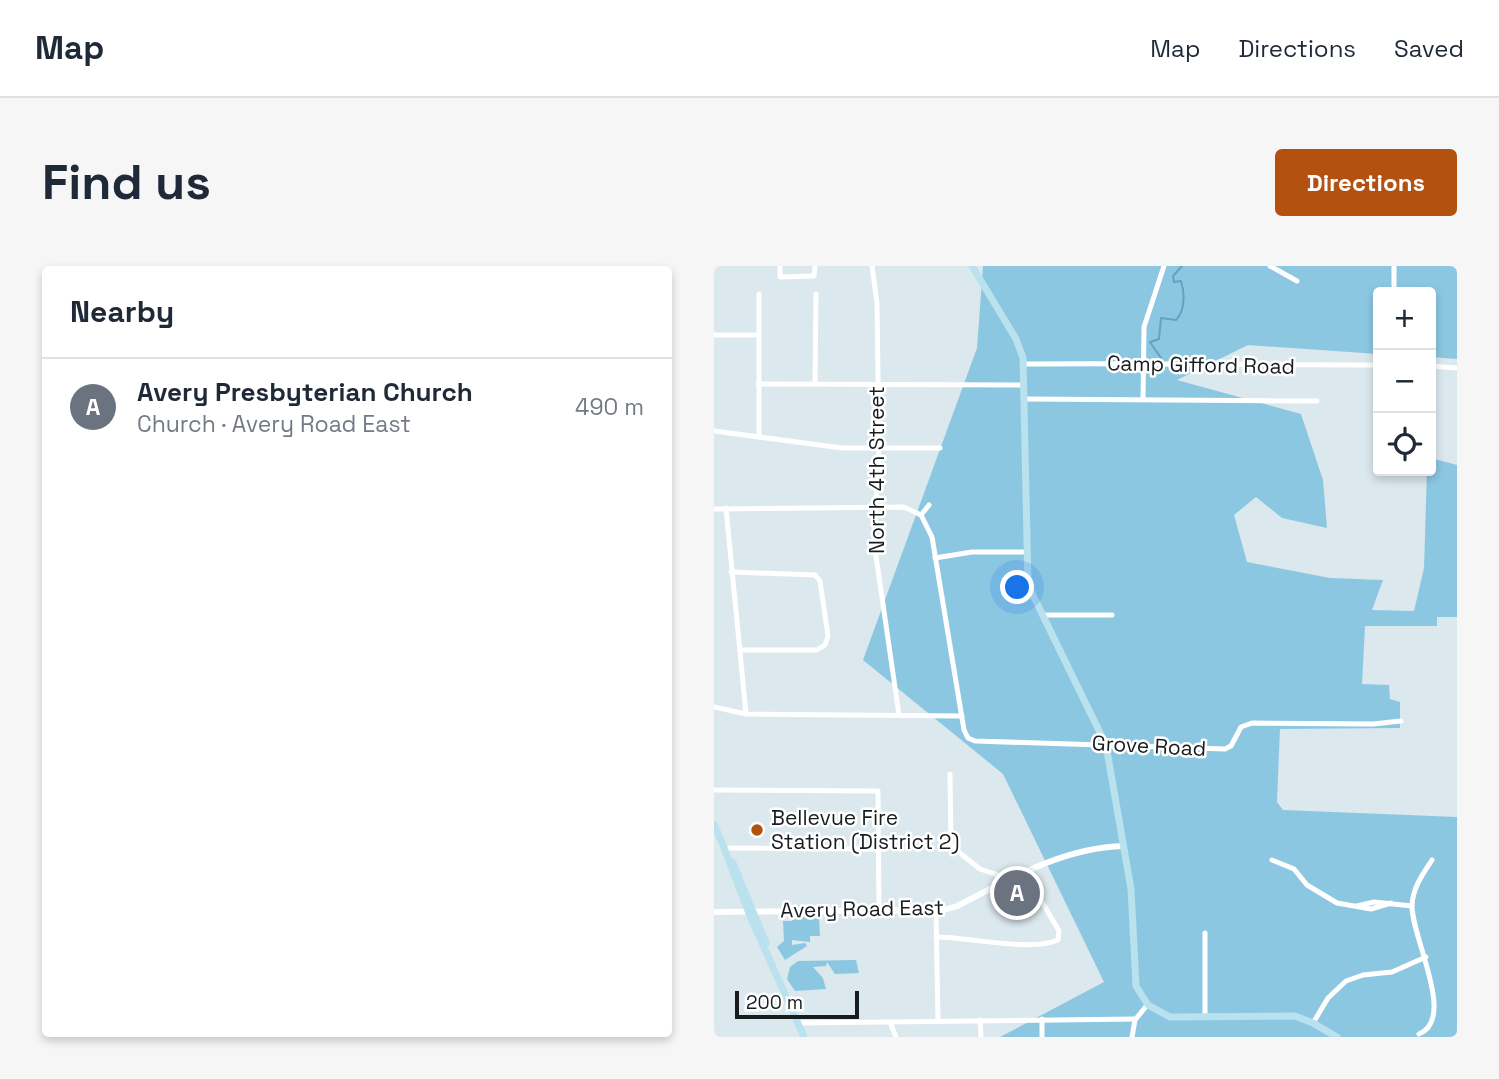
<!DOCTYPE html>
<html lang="en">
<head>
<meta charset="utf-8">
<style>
  :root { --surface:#fff; --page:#f6f6f7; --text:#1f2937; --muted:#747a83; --line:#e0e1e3; --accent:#b35111 }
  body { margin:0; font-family:"Space Grotesk",sans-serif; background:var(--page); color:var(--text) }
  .controls { position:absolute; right:21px; top:21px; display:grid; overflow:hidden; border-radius:7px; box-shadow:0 4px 10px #0003 }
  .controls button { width:63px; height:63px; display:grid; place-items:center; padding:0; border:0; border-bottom:2px solid var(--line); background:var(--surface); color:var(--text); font:35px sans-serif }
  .scale { position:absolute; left:21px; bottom:18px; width:124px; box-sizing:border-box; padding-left:7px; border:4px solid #181c1e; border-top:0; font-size:19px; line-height:24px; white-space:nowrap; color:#181c1e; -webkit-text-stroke:5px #fff; paint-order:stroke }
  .you { position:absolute; left:304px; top:322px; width:24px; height:24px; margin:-18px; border:5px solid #fff; border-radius:50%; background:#1a73e8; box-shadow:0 0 0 10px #1a73e833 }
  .badge { display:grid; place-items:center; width:46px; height:46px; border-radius:50%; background:var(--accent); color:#fff; font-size:23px; font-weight:700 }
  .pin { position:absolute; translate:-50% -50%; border:4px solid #fff; box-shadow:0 2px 7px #0006 }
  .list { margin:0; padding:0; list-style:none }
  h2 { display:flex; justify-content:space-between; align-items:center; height:91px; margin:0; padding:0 28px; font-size:30px }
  h2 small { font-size:23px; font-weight:400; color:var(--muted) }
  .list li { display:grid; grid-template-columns:46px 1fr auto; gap:21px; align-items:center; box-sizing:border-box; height:98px; padding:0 28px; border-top:2px solid var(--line) }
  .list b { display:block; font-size:26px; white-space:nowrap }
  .list p { margin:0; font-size:23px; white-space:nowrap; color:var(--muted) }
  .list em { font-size:23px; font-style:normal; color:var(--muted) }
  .icon { flex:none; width:38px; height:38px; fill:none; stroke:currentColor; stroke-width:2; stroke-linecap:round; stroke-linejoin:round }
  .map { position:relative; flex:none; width:743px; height:771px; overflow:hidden; border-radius:7px }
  header { display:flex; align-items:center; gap:42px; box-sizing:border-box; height:98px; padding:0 35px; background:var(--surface); border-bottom:2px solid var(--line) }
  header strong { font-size:33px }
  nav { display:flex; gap:38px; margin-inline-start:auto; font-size:24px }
  .intro { display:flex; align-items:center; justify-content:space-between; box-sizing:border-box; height:168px; padding:0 42px }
  h1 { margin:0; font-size:49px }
  .button { padding:18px 32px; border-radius:7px; background:var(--accent); color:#fff; font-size:24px; font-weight:700 }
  main { display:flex; gap:42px; padding:0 42px }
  aside { flex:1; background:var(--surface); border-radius:7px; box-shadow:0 4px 10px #0003 }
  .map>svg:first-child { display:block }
</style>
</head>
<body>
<header>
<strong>Map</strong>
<nav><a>Map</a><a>Directions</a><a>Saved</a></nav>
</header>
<div class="intro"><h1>Find us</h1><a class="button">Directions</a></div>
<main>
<aside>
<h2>Nearby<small></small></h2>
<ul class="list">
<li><span class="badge" style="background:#6b7280">A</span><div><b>Avery Presbyterian Church</b><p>Church · Avery Road East</p></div><em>490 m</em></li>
</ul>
</aside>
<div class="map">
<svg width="743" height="771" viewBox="0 0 743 771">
  <rect width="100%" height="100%" fill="#dbe8ee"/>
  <!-- green -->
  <g fill="#8cc7e2">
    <polygon points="269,0 743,0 743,93 717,91 717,26 664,26 664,88 534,79 463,114 587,148 609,214 613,262 568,252 542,231 520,249 533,296 616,312 669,314 658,344 700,345 710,302 713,205 717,205 717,192 743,199 743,351 723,351 723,360 651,360 648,418 675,419 676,433 686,436 686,462 566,463 563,536 569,544 743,551 743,771 286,771 390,716 289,508 149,394 263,82"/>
    <polygon points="78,651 105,651 106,670 96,670 96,676 78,674 78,679 91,677 93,680 71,694 63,681 70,675 69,655 78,655"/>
    <polygon points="142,694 145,707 121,708 113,696 112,700 99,701 109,712 112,723 81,725 73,713 76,701 84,695"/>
  </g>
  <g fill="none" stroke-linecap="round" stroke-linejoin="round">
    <!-- stream -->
    <path stroke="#60a4c1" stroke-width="2" d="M447,92L436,76L445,73L447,52L462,54C471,45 471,27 467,15L460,16L459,10L468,0"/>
    <!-- minor -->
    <g stroke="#fff" stroke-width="5">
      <polyline points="66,0 66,11 100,10 101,0"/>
      <polyline points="158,0 163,37 165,181 160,276 185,449"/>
      <polyline points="556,0 583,15"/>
      <polyline points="680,0 680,26"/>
      <polyline points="45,28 45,171"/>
      <polyline points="0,69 44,69"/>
      <path d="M310,98C428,97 546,99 664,99"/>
      <polyline points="717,100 743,102"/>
      <polyline points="44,118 310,119"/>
      <polyline points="101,118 102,28"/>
      <polyline points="311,133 603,135"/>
      <polyline points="429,133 430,61 450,0"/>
      <polyline points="0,165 128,182 226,182"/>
      <polyline points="215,239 207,249 218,271 250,464 254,472 261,475 511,483 517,480 527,461 538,457 659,458 687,455"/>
      <polyline points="12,242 32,448"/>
      <polyline points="0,243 190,241 207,249"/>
      <polyline points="221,292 258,286 312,286"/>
      <polyline points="17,306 101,309 106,315 114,370 111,379 103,384 26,384"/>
      <polyline points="328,349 398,349"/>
      <polyline points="0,441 32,448 248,450"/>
      <polyline points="236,508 237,580 266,603 296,613"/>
      <polyline points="0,524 164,525 165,645"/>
      <polyline points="10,582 164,583"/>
      <polyline points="558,594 580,603 593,619 623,637 657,643 677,637"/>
      <polyline points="643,640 660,636 698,640"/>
      <polyline points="222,644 224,755"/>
      <polyline points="491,667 491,751"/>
      <path d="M222,671C253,671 318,686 344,674L345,665L310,605"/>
      <polyline points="328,753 328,771"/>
      <polyline points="266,754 267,771"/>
      <polyline points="176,756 182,771"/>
      <polyline points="84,757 421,753"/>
      <polyline points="599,757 614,732 632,715 649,709 678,706 712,691"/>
      <path d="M705,768C743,753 697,671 698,639C699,621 709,608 718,594"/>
      <polyline points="418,771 421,754 434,738"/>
    </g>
    <!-- tertiary -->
    <path stroke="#fff" stroke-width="6" d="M0,646L230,644L243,640C296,613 348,582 409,580"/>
    <!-- secondary -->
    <g stroke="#b9e1ee" stroke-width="7">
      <polyline points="258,0 302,73 309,92 314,319 392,479 417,623 422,720 434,739 456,751 581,750 599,757 623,771"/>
      <polyline points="0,558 11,584"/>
      <polyline points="10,582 36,650 90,771"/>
      <polyline points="19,597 52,677"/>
    </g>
  </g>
  <!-- markers -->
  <circle fill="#b35111" stroke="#fff" stroke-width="2.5" cx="43" cy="564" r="7"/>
  <g text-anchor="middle" stroke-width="5" stroke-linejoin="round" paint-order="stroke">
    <!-- street labels -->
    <g font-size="21" fill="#181c1e" stroke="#fff">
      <text transform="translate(487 99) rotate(1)" y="7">Camp Gifford Road</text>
      <text transform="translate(163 204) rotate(-90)" y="7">North 4th Street</text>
      <text transform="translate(435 480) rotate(3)" y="7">Grove Road</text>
      <text transform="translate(148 643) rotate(-1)" y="7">Avery Road East</text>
    </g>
    <!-- poi labels -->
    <g font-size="21" fill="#181c1e" stroke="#fff" text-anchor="start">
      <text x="57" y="559">Bellevue Fire<tspan x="57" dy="24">Station (District 2)</tspan></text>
    </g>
  </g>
</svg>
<div class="controls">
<button>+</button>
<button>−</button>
<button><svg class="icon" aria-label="locate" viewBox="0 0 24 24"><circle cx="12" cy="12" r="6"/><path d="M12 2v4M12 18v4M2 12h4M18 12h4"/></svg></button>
</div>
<div class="scale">200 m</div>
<div class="you"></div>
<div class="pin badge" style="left:303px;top:627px;background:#6b7280">A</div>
</div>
</main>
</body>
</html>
